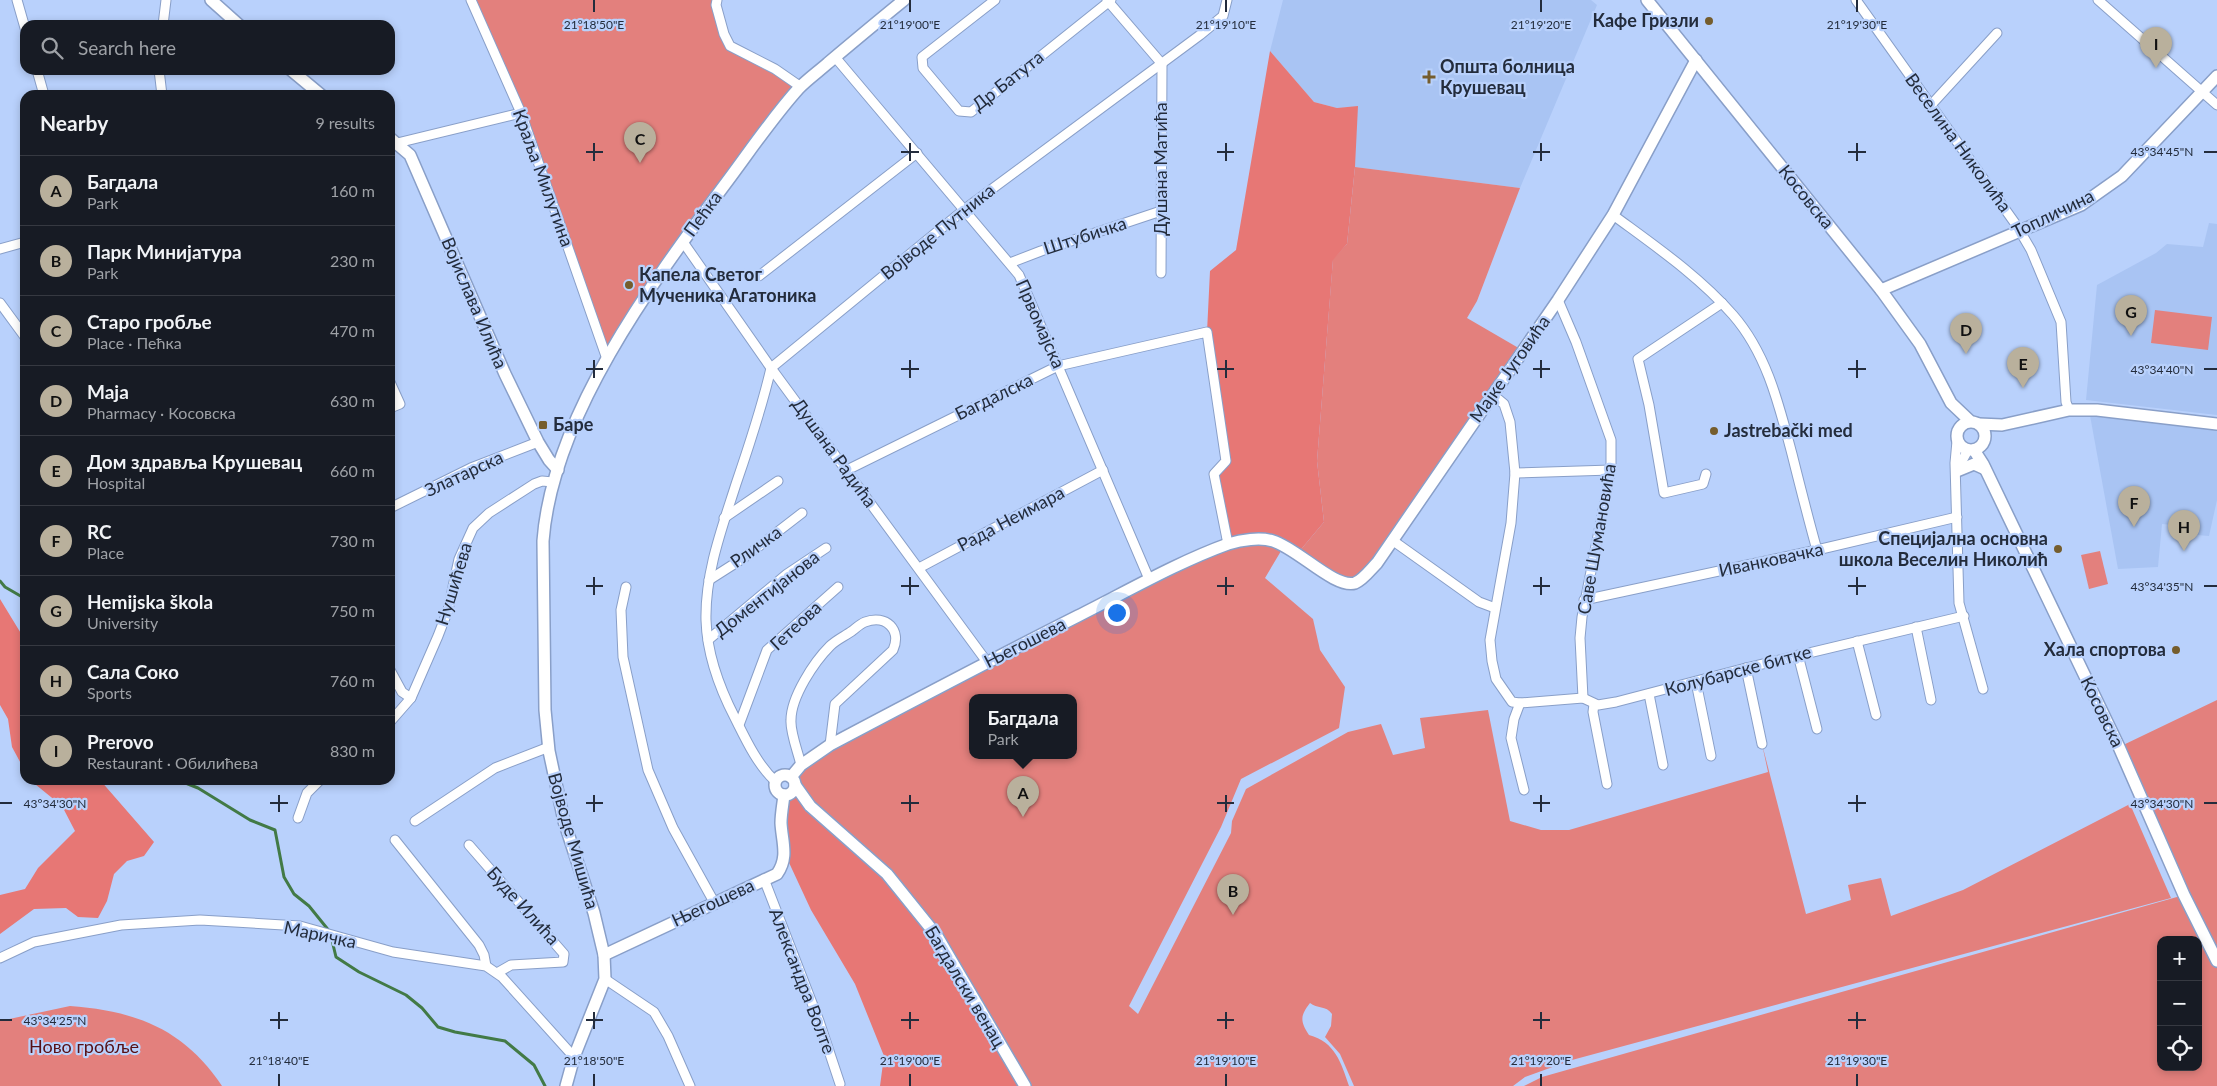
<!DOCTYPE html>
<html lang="en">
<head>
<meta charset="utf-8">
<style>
  :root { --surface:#171b24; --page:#242831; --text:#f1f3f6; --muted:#9ea1a6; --line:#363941; --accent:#b9b09c }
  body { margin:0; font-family:Lato,sans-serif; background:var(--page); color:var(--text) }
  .controls { position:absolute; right:15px; bottom:15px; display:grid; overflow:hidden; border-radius:10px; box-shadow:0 2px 8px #0003 }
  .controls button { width:45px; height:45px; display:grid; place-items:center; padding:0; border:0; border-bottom:1px solid var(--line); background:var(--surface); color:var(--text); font:25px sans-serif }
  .you { position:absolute; left:1116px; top:612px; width:18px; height:18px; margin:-12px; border:4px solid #fff; border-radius:50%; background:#1a73e8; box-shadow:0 0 0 8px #1a73e833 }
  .badge { display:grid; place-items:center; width:32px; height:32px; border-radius:50%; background:var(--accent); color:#111; font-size:16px; font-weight:700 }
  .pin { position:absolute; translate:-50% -41px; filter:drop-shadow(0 1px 2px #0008) }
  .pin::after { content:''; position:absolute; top:26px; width:18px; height:15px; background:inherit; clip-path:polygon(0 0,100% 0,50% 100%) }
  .popup { position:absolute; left:969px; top:694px; width:108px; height:65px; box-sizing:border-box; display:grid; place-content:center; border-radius:10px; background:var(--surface); filter:drop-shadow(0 1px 4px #0005); font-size:16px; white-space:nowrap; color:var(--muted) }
  .popup b { font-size:19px; color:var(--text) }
  .popup::after { content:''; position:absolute; left:50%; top:100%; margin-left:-10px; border:10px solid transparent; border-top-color:var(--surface) }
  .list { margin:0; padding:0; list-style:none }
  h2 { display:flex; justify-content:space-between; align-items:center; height:65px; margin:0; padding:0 20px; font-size:21px }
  h2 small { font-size:16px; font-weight:400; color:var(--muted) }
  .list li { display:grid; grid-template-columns:32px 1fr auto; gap:15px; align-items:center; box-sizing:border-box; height:70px; padding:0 20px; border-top:1px solid var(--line) }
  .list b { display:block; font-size:19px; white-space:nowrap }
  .list p { margin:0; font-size:16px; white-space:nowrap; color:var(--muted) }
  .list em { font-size:16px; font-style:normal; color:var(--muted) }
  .icon { flex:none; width:28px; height:28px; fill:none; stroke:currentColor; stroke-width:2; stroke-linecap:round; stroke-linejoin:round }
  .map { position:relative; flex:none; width:2217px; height:1086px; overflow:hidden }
  .search { position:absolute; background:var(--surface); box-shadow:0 2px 8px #0003; left:20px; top:20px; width:375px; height:55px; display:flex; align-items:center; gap:12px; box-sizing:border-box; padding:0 18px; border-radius:15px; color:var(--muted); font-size:19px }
  .panel { position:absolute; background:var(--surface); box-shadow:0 2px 8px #0003; left:20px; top:90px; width:375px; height:695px; border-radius:15px }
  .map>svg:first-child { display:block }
</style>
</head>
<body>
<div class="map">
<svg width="2217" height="1086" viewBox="0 0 2217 1086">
  <rect width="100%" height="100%" fill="#b9d1fc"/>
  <!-- built -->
  <g fill="#a9c4f3">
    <polygon points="1283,0 1591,0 1597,5 1520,188 1355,167 1357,107 1337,108 1314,102 1270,51"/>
    <polygon points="2209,223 2217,224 2217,415 2086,400 2097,285 2156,253 2167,244 2203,247"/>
    <polygon points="2089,410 2217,424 2217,500 2209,536 2184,534 2184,526 2162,524 2158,567 2118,569"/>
  </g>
  <!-- green -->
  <g fill="#e3807d" fill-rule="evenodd">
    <polygon points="471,0 715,0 732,52 800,88 763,134 607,359 521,113"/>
    <polygon points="1355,167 1520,188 1477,301 1467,318 1522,350 1377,563 1345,584 1298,553 1324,522 1317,461 1333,259 1347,244"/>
    <polygon points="2155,310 2212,317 2208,350 2151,343"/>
    <path d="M1239,541L1284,546L1265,578L1313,619L1320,650L1345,687L1339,728L1241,779L1221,827L1129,1006L1138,1014L1231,833L1232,821L1246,789L1348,732L1381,724L1393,755L1425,748L1420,718L1488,710L1510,821L1541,830H1569L1768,772L1762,744L1806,914L1851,900L1848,885L1881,878L1891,916L1963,890L2130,804L2171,898L1572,1060L1525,1077L1513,1086H1354L1340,1054L1325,1037L1331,1026L1332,1014C1326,1005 1317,1009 1310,1003C1300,1016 1300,1021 1309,1035C1335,1042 1341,1062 1349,1086H1025L810,806L795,782L801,765L966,673ZM973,698H1073V756H973Z"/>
    <polygon points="2100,551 2108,584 2089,589 2081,555"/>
    <path d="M2217,700V1086H1524L1542,1077L2184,895L2119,747ZM2161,940H2198V1067H2161Z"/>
    <path d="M70,1006C136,1011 184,1029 222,1086H0V1021Z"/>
  </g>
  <!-- forest -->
  <g fill="#e77775">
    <polygon points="1270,51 1314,102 1337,108 1358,106 1355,167 1347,244 1333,260 1317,461 1324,522 1298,553 1272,540 1228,544 1214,474 1226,461 1207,332 1210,271 1236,250"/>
    <polygon points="0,599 25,640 25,771 12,747 8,719 0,705"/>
    <polygon points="30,780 100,780 154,842 144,856 127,861 114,874 107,901 98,918 78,917 66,908 34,909 0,934 0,895 25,889 38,868 75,831 62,806"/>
    <polygon points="794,789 887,874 937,936 1025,1086 880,1086 884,1056 855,984 811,910 785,854 787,795"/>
  </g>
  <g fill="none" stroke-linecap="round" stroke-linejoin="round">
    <!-- stream -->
    <g stroke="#427a46" stroke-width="3">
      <polyline points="0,581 5,587 24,598 25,606"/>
      <polyline points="178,780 198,788 250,820 275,830 284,877 294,894 309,906 330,932 336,957 359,972 406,995 422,1008 438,1027 455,1032 505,1041 534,1065 545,1086"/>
    </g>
    <defs>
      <g id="minor">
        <polyline points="17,0 25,28"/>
        <polyline points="471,0 521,113 607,359"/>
        <polyline points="717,0 716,5 724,34 730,46 775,69 801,87"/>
        <polyline points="995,0 922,57 923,68 959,111 971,112 1111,0"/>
        <polyline points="1107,0 1162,64"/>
        <polyline points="1856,0 2017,226 2031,250 2061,322 2066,402 2069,410"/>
        <polyline points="2098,0 2217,105"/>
        <polyline points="163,25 166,0"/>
        <polyline points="835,57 1019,275 1149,579"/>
        <polyline points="37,70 44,95"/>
        <polyline points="159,70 162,95"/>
        <polyline points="1931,105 1997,33"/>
        <polyline points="393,144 521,113"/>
        <path d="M1613,215C1655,246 1699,276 1733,315C1767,354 1779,405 1792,454C1800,486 1808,518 1817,550"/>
        <polyline points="683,242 771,368 987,662"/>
        <polyline points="0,249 25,242"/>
        <polyline points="1010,263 1041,251 1161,211"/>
        <polyline points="1161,273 1162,64"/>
        <polyline points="759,276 917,153"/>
        <polyline points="1558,300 1576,342 1611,440 1611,470 1582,617 1580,638 1583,698"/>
        <polyline points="0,303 25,337"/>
        <polyline points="390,382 400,404 390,408"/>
        <polyline points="1492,394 1504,404 1510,422 1515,473 1511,523 1490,640 1492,661 1496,679 1512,702 1520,703 1583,698 1598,705 1616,702 1746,668 1964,616"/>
        <polyline points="1957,441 1955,463 1959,603 1983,689"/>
        <polyline points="847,470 1058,366 1207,332 1226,461 1214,474 1228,544"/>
        <polyline points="1957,470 1968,450"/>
        <polyline points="1515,473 1611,470"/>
        <polyline points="1706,474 1703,484 1664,493 1649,405 1638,359 1722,303"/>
        <polyline points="390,508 471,468 538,442"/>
        <polyline points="724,518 778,481"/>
        <polyline points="1392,540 1479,602 1495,608"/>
        <polyline points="919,568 1103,470"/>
        <polyline points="709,580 745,557 802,513"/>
        <polyline points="626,587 621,610 623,657 648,770 673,828 714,902"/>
        <polyline points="1584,600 1817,550 1957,517"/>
        <polyline points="1916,627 1931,700"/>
        <polyline points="708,640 787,574 826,548"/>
        <polyline points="1857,641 1876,715"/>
        <polyline points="1798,655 1817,729"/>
        <polyline points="1746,668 1762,744"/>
        <polyline points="390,670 402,692 411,698"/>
        <polyline points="1696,682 1711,756"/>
        <polyline points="1649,694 1663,765"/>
        <polyline points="1520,703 1514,719 1511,738 1524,790"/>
        <polyline points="1594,704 1593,712 1607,784"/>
        <polyline points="390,722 411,698 438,636 448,610 459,559 473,528 489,513 534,484 542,481 553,482"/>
        <polyline points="739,725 767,650 838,587"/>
        <path d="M801,765C798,752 790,732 791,720C791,697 814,662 830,646C836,640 845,636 852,631C856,628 860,624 865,622C886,614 902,630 893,650L835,704L830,745"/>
        <path d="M775,781C757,764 746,740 735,718C720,689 707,653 706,620C705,573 722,528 736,484C749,446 762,407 771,368L965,209L1200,35L1223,16L1227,0"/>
        <polyline points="298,818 307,793 320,780"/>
        <polyline points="415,821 495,768 549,747"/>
        <polyline points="395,840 479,945 484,955 486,966"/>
        <polyline points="469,845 564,954 563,962 511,965 497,973"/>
        <polyline points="764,879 819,1021 840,1084"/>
        <polyline points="0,958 34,942 121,925 200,920 300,926 393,952 486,966 502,977 574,1057"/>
        <polyline points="605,979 654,1012 668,1036 690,1086"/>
      </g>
      <g id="tertiary">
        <polyline points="211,0 239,25"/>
        <polyline points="1647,0 1881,290 1920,344 1951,403 1970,421"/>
        <polyline points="291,70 321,95"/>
        <polyline points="390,138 410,155 505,374 538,442 549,460 558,470"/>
        <polyline points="1881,290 2081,205 2122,176 2217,76"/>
        <circle cx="1971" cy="436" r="14"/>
        <polyline points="1979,424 2002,425 2069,410 2097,410 2217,424"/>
        <polyline points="1974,450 1983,464 2119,747 2184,895 2217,961"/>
        <polyline points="1957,471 1974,464 1985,469"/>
        <circle cx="785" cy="785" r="10"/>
        <path d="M791,777L801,765L830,745C913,701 995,658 1078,616C1126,592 1178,562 1228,544C1241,540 1260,537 1273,541C1297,548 1335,589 1355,583C1363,580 1371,569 1377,563L1558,300L1613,215L1696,60"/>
        <polyline points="795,785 810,806 887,874 937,936 1025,1086"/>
        <path d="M604,955L777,874C789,857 782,842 781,823C781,814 783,804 784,795"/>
        <path d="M566,1086L574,1057L605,979L604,955L594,913L564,821L549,751L545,710L543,541C552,418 651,284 723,187C748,154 771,119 799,88C808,79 819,71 828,63C853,42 878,21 904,0"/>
      </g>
    </defs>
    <!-- minor casing -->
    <use href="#minor" stroke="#899fc8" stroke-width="11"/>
    <!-- tertiary casing -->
    <use href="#tertiary" stroke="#899fc8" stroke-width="14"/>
    <!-- minor -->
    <use href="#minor" stroke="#fff" stroke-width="9"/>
    <!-- tertiary -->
    <use href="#tertiary" stroke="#fff" stroke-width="11"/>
  </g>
  <!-- ticks -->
  <path fill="none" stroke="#232c3c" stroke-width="2" d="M594,0V12M910,0V12M1226,0V12M1541,0V12M1857,0V12M594,143V161M910,143V161M1226,143V161M1541,143V161M1857,143V161M586,152H603M901,152H919M1217,152H1234M1533,152H1550M1848,152H1866M2204,152H2217M594,360V378M910,360V378M1226,360V378M1541,360V378M1857,360V378M586,369H603M901,369H919M1217,369H1234M1533,369H1550M1848,369H1866M2204,369H2217M594,577V595M910,577V595M1226,577V595M1541,577V595M1857,577V595M586,586H603M901,586H919M1217,586H1234M1533,586H1550M1848,586H1866M2204,586H2217M279,795V812M594,795V812M910,795V812M1226,795V812M1541,795V812M1857,795V812M0,803H12M270,803H288M586,803H603M901,803H919M1217,803H1234M1533,803H1550M1848,803H1866M2204,803H2217M279,1012V1029M594,1012V1029M910,1012V1029M1226,1012V1029M1541,1012V1029M1857,1012V1029M0,1020H12M270,1020H288M586,1020H603M901,1020H919M1217,1020H1234M1533,1020H1550M1848,1020H1866M279,1074V1086M594,1074V1086M910,1074V1086M1226,1074V1086M1541,1074V1086M1857,1074V1086"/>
  <!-- markers -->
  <g fill="#755d2d" stroke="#b9d1fc" stroke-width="2">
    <circle cx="1709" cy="21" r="5"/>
    <path d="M1426.5 69.5h5v5h5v5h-5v5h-5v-5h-5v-5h5z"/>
    <circle cx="629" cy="285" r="5"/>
    <rect x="538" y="420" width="10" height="10" rx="2.5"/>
    <circle cx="1714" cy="431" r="5"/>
    <circle cx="2058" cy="549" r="5"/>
    <circle cx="2176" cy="650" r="5"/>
  </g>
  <g text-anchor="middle" stroke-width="4.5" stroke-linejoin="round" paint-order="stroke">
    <!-- poi labels -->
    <g font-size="18" font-weight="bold" fill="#232c3c" stroke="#b9d1fc" text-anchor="start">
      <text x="1699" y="27" text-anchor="end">Кафе Гризли</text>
      <text x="1440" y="73">Општа болница<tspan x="1440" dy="21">Крушевац</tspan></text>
      <text x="639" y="281">Капела Светог<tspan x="639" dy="21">Мученика Агатоника</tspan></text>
      <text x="553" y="431">Баре</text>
      <text x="1724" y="437">Jastrebački med</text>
      <text x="2048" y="545" text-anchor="end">Специјална основна<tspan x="2048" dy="21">школа Веселин Николић</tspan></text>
      <text x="2166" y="656" text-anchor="end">Хала спортова</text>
    </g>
    <!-- street labels -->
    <g font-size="18" fill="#232c3c" stroke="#b9d1fc">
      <text transform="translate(1008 81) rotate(-38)" y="6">Др Батута</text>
      <text transform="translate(1958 143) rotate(54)" y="6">Веселина Николића</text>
      <text transform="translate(1161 169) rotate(-90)" y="6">Душана Матића</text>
      <text transform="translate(543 178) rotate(70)" y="6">Краља Милутина</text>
      <text transform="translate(1806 197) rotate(51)" y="6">Косовска</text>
      <text transform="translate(703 214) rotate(-54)" y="6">Пећка</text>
      <text transform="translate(2053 214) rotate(-26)" y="6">Топличина</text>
      <text transform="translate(938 232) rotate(-39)" y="6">Војводе Путника</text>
      <text transform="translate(1085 236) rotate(-18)" y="6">Штубичка</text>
      <text transform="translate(474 303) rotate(67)" y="6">Војислава Илића</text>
      <text transform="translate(1040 324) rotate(66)" y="6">Првомајска</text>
      <text transform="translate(1510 369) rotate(-55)" y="6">Мајке Југовића</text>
      <text transform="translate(994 397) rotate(-26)" y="6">Багдалска</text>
      <text transform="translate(834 453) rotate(54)" y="6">Душана Радића</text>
      <text transform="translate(464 474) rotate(-25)" y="6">Златарска</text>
      <text transform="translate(1011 519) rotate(-28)" y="6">Рада Неимара</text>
      <text transform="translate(1597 539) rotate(-80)" y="6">Саве Шумановића</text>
      <text transform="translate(756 547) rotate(-36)" y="6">Рличка</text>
      <text transform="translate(1771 560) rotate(-12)" y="6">Иванковачка</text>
      <text transform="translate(454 584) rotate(-73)" y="6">Нушићева</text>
      <text transform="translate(767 594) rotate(-38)" y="6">Доментијанова</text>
      <text transform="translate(796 626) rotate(-43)" y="6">Гетеова</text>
      <text transform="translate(1025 643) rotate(-27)" y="6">Његошева</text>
      <text transform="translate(1738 671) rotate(-15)" y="6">Колубарске битке</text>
      <text transform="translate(2102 712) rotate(64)" y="6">Косовска</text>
      <text transform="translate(573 841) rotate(74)" y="6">Војводе Мишића</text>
      <text transform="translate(713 903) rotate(-25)" y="6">Његошева</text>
      <text transform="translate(523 906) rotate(48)" y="6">Буде Илића</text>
      <text transform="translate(320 935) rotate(12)" y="6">Маричка</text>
      <text transform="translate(802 981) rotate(69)" y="6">Александра Волте</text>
      <text transform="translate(965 987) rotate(59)" y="6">Багдалски венац</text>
    </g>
    <!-- park labels -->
    <g font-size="18" fill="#571015" stroke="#b9d1fc">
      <text x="84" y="1053">Ново гробље</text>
    </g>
  </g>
  <g font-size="12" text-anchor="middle" fill="#232c3c" stroke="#b9d1fc" stroke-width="4.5" stroke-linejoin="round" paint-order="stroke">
    <text x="594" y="29">21°18'50"E</text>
    <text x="910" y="29">21°19'00"E</text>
    <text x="1226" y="29">21°19'10"E</text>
    <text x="1541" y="29">21°19'20"E</text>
    <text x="1857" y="29">21°19'30"E</text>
    <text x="2162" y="156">43°34'45"N</text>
    <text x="2162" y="374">43°34'40"N</text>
    <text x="2162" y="591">43°34'35"N</text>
    <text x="55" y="808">43°34'30"N</text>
    <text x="2162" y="808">43°34'30"N</text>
    <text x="55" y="1025">43°34'25"N</text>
    <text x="279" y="1065">21°18'40"E</text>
    <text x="594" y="1065">21°18'50"E</text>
    <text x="910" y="1065">21°19'00"E</text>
    <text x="1226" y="1065">21°19'10"E</text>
    <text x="1541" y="1065">21°19'20"E</text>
    <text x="1857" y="1065">21°19'30"E</text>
  </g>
</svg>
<div class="controls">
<button>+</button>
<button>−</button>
<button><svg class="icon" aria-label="locate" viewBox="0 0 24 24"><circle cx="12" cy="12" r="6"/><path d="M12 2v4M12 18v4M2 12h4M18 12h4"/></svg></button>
</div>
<div class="you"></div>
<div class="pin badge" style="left:1023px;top:817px">A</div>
<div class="popup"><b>Багдала</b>Park</div>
<div class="pin badge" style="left:1233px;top:915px">B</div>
<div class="pin badge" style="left:640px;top:163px">C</div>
<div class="pin badge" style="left:1966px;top:354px">D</div>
<div class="pin badge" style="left:2023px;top:388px">E</div>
<div class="pin badge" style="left:2134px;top:527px">F</div>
<div class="pin badge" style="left:2131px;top:336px">G</div>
<div class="pin badge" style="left:2184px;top:551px">H</div>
<div class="pin badge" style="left:2156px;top:68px">I</div>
<div class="search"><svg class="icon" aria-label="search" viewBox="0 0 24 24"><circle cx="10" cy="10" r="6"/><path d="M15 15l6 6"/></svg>Search here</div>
<section class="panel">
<h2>Nearby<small>9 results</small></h2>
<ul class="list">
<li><span class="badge">A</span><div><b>Багдала</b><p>Park</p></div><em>160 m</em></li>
<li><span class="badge">B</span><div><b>Парк Минијатура</b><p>Park</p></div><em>230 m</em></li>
<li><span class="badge">C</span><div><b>Старо гробље</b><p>Place · Пећка</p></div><em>470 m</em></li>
<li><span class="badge">D</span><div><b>Маја</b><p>Pharmacy · Косовска</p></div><em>630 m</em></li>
<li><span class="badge">E</span><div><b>Дом здравља Крушевац</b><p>Hospital</p></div><em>660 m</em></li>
<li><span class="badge">F</span><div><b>RC</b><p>Place</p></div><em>730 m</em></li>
<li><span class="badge">G</span><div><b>Hemijska škola</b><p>University</p></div><em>750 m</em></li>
<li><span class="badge">H</span><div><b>Сала Соко</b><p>Sports</p></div><em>760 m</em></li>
<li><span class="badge">I</span><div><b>Prerovo</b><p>Restaurant · Обилићева</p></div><em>830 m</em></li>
</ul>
</section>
</div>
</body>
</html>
